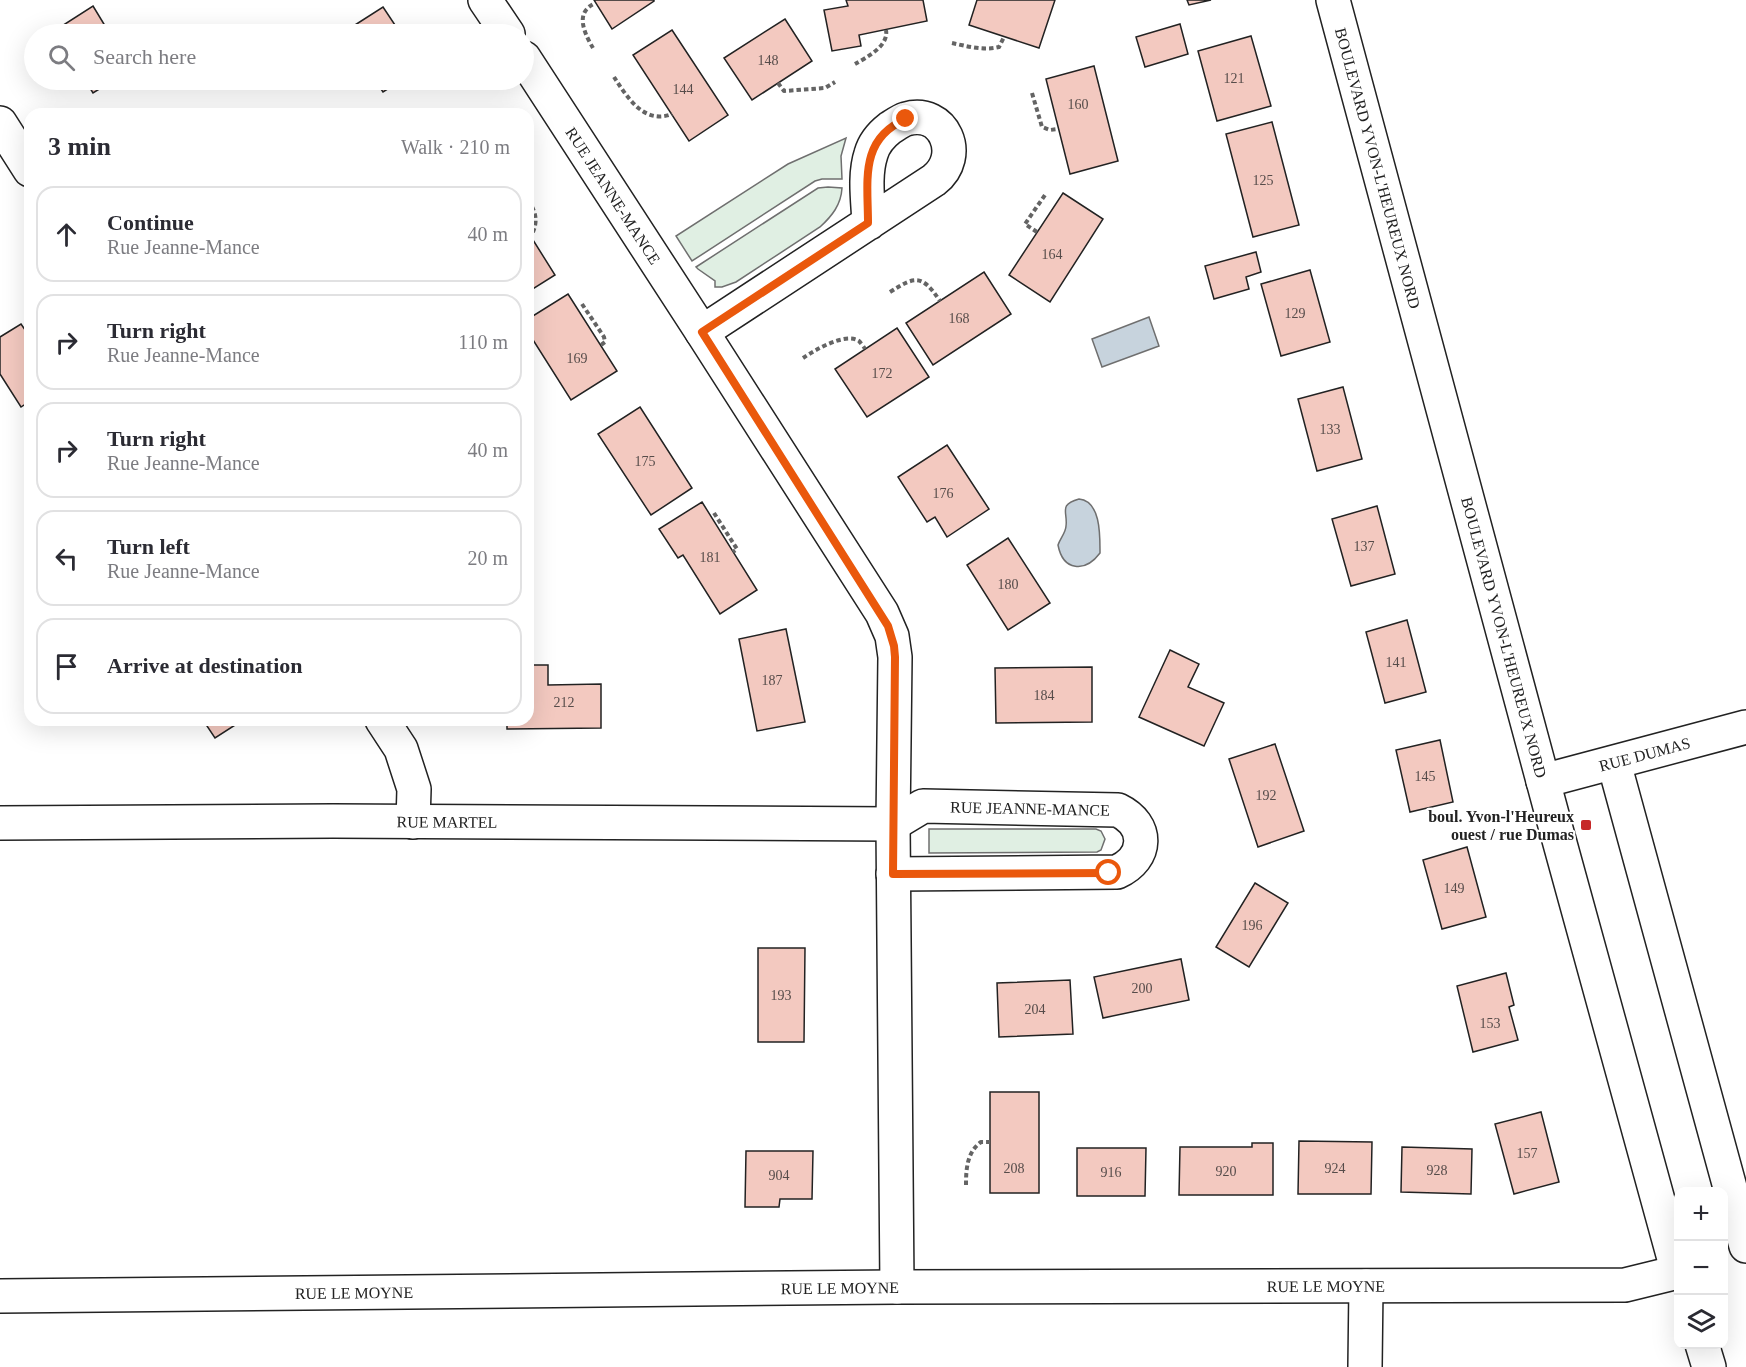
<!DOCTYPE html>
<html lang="en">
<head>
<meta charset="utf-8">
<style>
  :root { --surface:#fff; --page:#f2f2f3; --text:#2b2b33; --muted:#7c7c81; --line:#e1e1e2 }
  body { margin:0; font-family:"Times New Roman",serif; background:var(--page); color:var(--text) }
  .controls { position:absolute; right:18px; bottom:18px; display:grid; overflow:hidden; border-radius:12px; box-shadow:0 6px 24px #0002 }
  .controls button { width:54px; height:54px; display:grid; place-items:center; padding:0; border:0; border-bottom:2px solid var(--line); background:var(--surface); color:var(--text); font:30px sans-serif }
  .stop { position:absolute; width:18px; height:18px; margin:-14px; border:4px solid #ea580c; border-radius:50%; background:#fff }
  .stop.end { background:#ea580c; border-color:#fff; box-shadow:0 2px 6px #0008 }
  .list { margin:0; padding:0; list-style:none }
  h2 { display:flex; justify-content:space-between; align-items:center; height:78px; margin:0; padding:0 24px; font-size:26px }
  h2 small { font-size:20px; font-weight:400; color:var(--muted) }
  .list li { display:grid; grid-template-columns:39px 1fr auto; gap:18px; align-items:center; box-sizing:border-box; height:96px; margin:0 12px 12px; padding:0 12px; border:2px solid var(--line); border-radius:18px }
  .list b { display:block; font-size:22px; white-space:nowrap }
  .list p { margin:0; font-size:20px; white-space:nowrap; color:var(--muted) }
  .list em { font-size:20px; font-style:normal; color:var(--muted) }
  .icon { flex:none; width:33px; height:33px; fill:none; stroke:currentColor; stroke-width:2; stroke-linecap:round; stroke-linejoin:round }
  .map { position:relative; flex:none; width:1746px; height:1367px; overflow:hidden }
  .search { position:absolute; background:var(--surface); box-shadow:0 6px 24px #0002; left:24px; top:24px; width:510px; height:66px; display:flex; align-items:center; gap:15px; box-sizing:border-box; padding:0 21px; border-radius:33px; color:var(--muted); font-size:22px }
  .panel { position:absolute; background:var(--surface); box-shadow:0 6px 24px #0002; left:24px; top:108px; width:510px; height:618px; border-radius:18px }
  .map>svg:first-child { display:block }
</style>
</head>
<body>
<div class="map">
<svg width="1746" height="1367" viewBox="0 0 1746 1367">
  <rect width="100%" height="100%" fill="#fff"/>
  <!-- green -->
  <g fill="#e0efe3" stroke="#6f6f6f" stroke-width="1.5">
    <polygon points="846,138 841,156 842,179 822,179 815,181 692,261 676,236 788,164"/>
    <path d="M828,187L842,188C841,205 832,216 820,227L736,282L722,287H715V281L698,269L696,267L818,188Z"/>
    <polygon points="929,829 1096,829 1101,831 1105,839 1101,850 1097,852 929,853"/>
  </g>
  <!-- water -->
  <g fill="#c7d3dd" stroke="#6f6f6f" stroke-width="1.5">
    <polygon points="1149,317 1159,346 1102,367 1092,339"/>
    <path d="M1079,499C1101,501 1100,536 1100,553C1085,573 1063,571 1058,545C1060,539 1066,532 1066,526C1068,512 1058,505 1079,499Z"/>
  </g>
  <!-- building -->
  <g fill="#f3c9c0" stroke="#222" stroke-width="1.5">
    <polygon points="594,0 654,0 654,1 612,29"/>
    <polygon points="846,0 923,0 927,21 859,35 861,46 832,51 824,10 848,6"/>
    <polygon points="977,0 1055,0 1039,48 969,25"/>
    <polygon points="1187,0 1211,0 1189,5"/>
    <polygon points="93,6 110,34 56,34 54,31"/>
    <polygon points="383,7 401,34 346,34 344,32"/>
    <polygon points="785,19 812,61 752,100 724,58"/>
    <polygon points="1180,24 1188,54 1145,67 1136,37"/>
    <polygon points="672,30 728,115 689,141 633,55"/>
    <polygon points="1251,36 1271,106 1217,121 1198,51"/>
    <polygon points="1094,66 1118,161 1070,174 1046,79"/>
    <polygon points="85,80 114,80 93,93"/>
    <polygon points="375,80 402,80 383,92"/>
    <polygon points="1272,122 1299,225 1253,237 1226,134"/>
    <polygon points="1063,193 1103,219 1050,302 1009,275"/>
    <polygon points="528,232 555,275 528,292"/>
    <polygon points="1256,252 1261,272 1246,277 1249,289 1214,299 1205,266"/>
    <polygon points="1310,270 1330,342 1281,356 1261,284"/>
    <polygon points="984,272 1011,314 933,365 906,323"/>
    <polygon points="568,294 617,371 571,400 528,332 528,319"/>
    <polygon points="21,324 30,337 30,401 21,407 0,374 0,337"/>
    <polygon points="897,328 929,377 867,417 835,369"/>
    <polygon points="1343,387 1362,459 1317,471 1298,399"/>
    <polygon points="640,407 692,488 651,515 598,434"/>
    <polygon points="947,445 989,509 947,537 935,517 927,522 898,477"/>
    <polygon points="702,502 757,590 720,614 683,555 678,558 659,529"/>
    <polygon points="1377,506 1395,574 1351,586 1332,519"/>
    <polygon points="1008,538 1050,603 1008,630 967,565"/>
    <polygon points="1407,620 1426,692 1385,703 1366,632"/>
    <polygon points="786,629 805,722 757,731 739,639"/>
    <polygon points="1170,650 1199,664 1188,687 1224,703 1204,746 1139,717"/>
    <polygon points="528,665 548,665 548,685 601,684 601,728 507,729 507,720 528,720"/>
    <polygon points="1092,667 1092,722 996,723 995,668"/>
    <polygon points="203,720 243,720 215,738"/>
    <polygon points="1440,740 1453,802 1410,812 1396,750"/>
    <polygon points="1275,744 1304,831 1258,847 1229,759"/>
    <polygon points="1467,847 1486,917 1442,929 1423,860"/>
    <polygon points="1255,883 1288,903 1249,967 1216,947"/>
    <polygon points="758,948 805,948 804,1042 758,1042"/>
    <polygon points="1181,959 1189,1000 1103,1018 1094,977"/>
    <polygon points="1506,973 1514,1005 1509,1007 1518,1040 1473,1052 1457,986"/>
    <polygon points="1070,980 1073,1034 999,1037 997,983"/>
    <rect x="990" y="1092" width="49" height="101"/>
    <polygon points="1541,1112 1559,1182 1514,1194 1495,1124"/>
    <polygon points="1299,1141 1372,1142 1371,1194 1298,1194"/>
    <polygon points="1252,1143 1273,1143 1273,1195 1179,1195 1180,1147 1252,1147"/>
    <polygon points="1402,1147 1472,1149 1471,1194 1401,1192"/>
    <polygon points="1077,1148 1146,1148 1145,1196 1077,1196"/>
    <polygon points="746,1151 813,1151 812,1199 780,1199 779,1207 745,1207"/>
  </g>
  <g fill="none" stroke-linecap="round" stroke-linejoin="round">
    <defs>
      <g id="minor">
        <polyline points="485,0 508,34"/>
        <path id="s1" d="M524,58L702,332L882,613L892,636L895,657L893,824L897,1287"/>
        <polyline points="0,123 30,170"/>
        <path d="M702,332L934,180C965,156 944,108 906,119C900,121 895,125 890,128C881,135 874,143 871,154C864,175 868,201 869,223"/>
        <polyline points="382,720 401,749 414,789 413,822"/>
        <polyline points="1614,763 1746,1246"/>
        <path id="s2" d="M1543,781L1746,727"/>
        <path id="s3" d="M0,823L333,821L893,824L923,806L1118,810C1149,825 1148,858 1117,872L893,874"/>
        <path id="s4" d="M0,1296L897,1287L1625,1285L1678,1272"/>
        <polyline points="1365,1367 1366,1286"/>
      </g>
      <g id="tertiary">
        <path id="s5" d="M1333,0L1553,818L1678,1273"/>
        <polyline points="1702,1344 1709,1367"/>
      </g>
    </defs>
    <!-- minor casing -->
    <use href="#minor" stroke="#222" stroke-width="36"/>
    <!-- tertiary casing -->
    <use href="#tertiary" stroke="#222" stroke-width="36"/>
    <!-- path -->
    <g stroke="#646464" stroke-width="4" stroke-dasharray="4.5 3" stroke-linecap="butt">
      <path d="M952,43C966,46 984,51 999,47L1004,37"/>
      <path d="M593,48C587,38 577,19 587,9C589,6 592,5 595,3"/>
      <path d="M855,64C867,57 889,46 886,30"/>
      <path d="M614,77C627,97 644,125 672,114"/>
      <polyline points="778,83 784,91 825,88 835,82"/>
      <polyline points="1032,93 1042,127 1050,130 1058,129"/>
      <path d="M528,200C537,213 538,223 531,236"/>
      <polyline points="1037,232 1025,224 1045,195"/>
      <path d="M890,292C915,276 922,274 940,301"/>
      <polyline points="582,304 604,337 605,342 601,345"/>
      <path d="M803,358C815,350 845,332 859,341C860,342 864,347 865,349"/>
      <polyline points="714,513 737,549 733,552"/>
      <path d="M966,1185C966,1169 967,1152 981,1142H990"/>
    </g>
    <!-- minor -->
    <use href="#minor" stroke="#fff" stroke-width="33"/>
    <!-- tertiary -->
    <use href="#tertiary" stroke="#fff" stroke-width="33"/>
  </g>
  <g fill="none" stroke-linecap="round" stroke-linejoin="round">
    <!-- route -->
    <path stroke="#ea580c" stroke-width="8" d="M906,119C859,139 868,181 868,223L702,332L888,626L894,646L895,657L893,874L1109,873"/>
  </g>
  <!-- markers -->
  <rect fill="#c62828" stroke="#fff" stroke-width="2" x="1580" y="819" width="12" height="12" rx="3"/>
  <g text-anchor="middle" stroke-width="4.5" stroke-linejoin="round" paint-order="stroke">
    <!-- number labels -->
    <g font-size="14" fill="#564c4a">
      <text x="768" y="65">148</text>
      <text x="1234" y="83">121</text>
      <text x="683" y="94">144</text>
      <text x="1078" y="109">160</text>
      <text x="1263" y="185">125</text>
      <text x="1052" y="259">164</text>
      <text x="1295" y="318">129</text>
      <text x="959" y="323">168</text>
      <text x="577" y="363">169</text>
      <text x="882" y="378">172</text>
      <text x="1330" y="434">133</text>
      <text x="645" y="466">175</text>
      <text x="943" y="498">176</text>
      <text x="1364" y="551">137</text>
      <text x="710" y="562">181</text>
      <text x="1008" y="589">180</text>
      <text x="1396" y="667">141</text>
      <text x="772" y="685">187</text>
      <text x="1044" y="700">184</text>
      <text x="564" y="707">212</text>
      <text x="1425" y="781">145</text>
      <text x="1266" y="800">192</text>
      <text x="1454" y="893">149</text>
      <text x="1252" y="930">196</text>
      <text x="1142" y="993">200</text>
      <text x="781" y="1000">193</text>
      <text x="1035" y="1014">204</text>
      <text x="1490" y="1028">153</text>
      <text x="1527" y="1158">157</text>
      <text x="1014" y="1173">208</text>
      <text x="1335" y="1173">924</text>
      <text x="1437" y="1175">928</text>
      <text x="1226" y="1176">920</text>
      <text x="1111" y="1177">916</text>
      <text x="779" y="1180">904</text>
    </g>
    <!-- street labels -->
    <g font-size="16" fill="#222" stroke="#fff">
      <text dy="6" stroke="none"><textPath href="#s5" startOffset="174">BOULEVARD YVON-L'HEUREUX NORD</textPath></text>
      <text dy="6" stroke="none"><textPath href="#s1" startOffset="164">RUE JEANNE-MANCE</textPath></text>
      <text dy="6" stroke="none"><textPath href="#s5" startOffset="660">BOULEVARD YVON-L'HEUREUX NORD</textPath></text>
      <text dy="6" stroke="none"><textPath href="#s2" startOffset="105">RUE DUMAS</textPath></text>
      <text dy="6" stroke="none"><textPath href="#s3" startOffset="1035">RUE JEANNE-MANCE</textPath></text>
      <text dy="6" stroke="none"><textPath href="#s3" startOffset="447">RUE MARTEL</textPath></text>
      <text dy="6" stroke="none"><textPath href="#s4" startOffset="1326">RUE LE MOYNE</textPath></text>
      <text dy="6" stroke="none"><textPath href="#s4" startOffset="840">RUE LE MOYNE</textPath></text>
      <text dy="6" stroke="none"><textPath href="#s4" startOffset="354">RUE LE MOYNE</textPath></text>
    </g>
    <!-- poi labels -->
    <g font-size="16" font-weight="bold" fill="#222" stroke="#fff" text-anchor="end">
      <text x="1574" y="822">boul. Yvon-l'Heureux<tspan x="1574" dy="18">ouest / rue Dumas</tspan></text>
    </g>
  </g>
</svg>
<div class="controls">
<button>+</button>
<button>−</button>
<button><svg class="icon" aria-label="layers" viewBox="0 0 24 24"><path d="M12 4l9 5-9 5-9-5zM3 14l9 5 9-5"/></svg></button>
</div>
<div class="stop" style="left:1109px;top:873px"></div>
<div class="stop end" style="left:906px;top:119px"></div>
<div class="search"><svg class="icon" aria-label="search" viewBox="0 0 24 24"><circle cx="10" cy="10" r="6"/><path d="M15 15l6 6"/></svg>Search here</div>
<section class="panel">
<h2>3 min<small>Walk · 210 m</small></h2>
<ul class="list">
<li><svg class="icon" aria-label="ahead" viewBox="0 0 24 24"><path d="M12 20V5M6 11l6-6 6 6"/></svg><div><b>Continue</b><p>Rue Jeanne-Mance</p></div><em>40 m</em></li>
<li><svg class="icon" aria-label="right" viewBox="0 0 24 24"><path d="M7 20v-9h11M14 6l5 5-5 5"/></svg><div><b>Turn right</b><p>Rue Jeanne-Mance</p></div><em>110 m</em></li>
<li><svg class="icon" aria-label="right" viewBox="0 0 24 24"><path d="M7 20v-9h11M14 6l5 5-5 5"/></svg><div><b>Turn right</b><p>Rue Jeanne-Mance</p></div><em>40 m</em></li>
<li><svg class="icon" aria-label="left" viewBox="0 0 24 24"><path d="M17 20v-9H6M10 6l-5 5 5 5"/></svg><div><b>Turn left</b><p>Rue Jeanne-Mance</p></div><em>20 m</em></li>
<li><svg class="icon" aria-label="arrive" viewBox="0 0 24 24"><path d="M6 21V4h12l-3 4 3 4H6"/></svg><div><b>Arrive at destination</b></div></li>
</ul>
</section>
</div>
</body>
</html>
